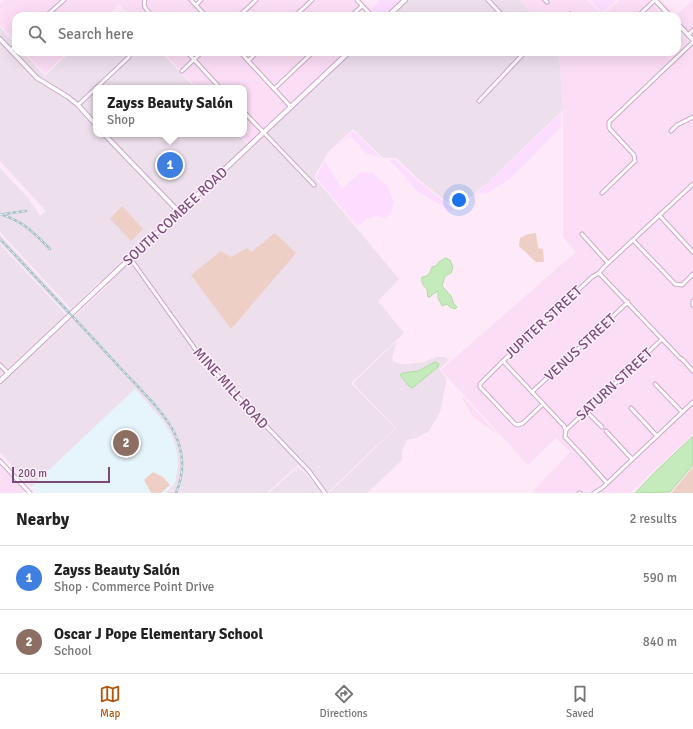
<!DOCTYPE html>
<html lang="en">
<head>
<meta charset="utf-8">
<style>
  :root { --surface:#fff; --page:#f6f6f6; --text:#222; --muted:#767676; --line:#e0e0e0; --accent:#b45309 }
  body { margin:0; font-family:Signika,sans-serif; background:var(--page); color:var(--text) }
  .scale { position:absolute; left:12px; bottom:10px; width:98px; box-sizing:border-box; padding-left:4px; border:2px solid #7b4a7b; border-top:0; font-size:11px; line-height:14px; white-space:nowrap; color:#7b4a7b; -webkit-text-stroke:3px #fff1fc; paint-order:stroke }
  .you { position:absolute; left:459px; top:200px; width:14px; height:14px; margin:-10px; border:3px solid #fff; border-radius:50%; background:#1a73e8; box-shadow:0 0 0 6px #1a73e833 }
  .badge { display:grid; place-items:center; width:26px; height:26px; border-radius:50%; background:var(--accent); color:#fff; font-size:13px; font-weight:700 }
  .pin { position:absolute; translate:-50% -50%; border:2px solid #fff; box-shadow:0 1px 4px #0006 }
  .popup { position:absolute; left:93px; top:85px; width:154px; height:52px; box-sizing:border-box; display:grid; place-content:center; border-radius:8px; background:var(--surface); filter:drop-shadow(0 1px 3px #0005); font-size:13px; white-space:nowrap; color:var(--muted) }
  .popup b { font-size:15px; color:var(--text) }
  .popup::after { content:''; position:absolute; left:50%; top:100%; margin-left:-8px; border:8px solid transparent; border-top-color:var(--surface) }
  .list { margin:0; padding:0; list-style:none }
  h2 { display:flex; justify-content:space-between; align-items:center; height:52px; margin:0; padding:0 16px; font-size:17px }
  h2 small { font-size:13px; font-weight:400; color:var(--muted) }
  .list li { display:grid; grid-template-columns:26px 1fr auto; gap:12px; align-items:center; box-sizing:border-box; height:64px; padding:0 16px; border-top:1px solid var(--line) }
  .list b { display:block; font-size:15px; white-space:nowrap }
  .list p { margin:0; font-size:13px; white-space:nowrap; color:var(--muted) }
  .list em { font-size:13px; font-style:normal; color:var(--muted) }
  .icon { flex:none; width:22px; height:22px; fill:none; stroke:currentColor; stroke-width:2; stroke-linecap:round; stroke-linejoin:round }
  .map { position:relative; flex:none; width:693px; height:493px; overflow:hidden }
  .search { position:absolute; background:var(--surface); box-shadow:0 4px 16px #0002; left:12px; right:12px; top:12px; height:44px; display:flex; align-items:center; gap:10px; box-sizing:border-box; padding:0 14px; border-radius:12px; color:var(--muted); font-size:15px }
  .sheet { height:180px; background:var(--surface) }
  nav { display:flex; justify-content:space-around; align-items:center; box-sizing:border-box; height:56px; border-top:1px solid var(--line); background:var(--surface); font-size:11px; color:var(--muted) }
  nav a { display:grid; justify-items:center; gap:2px }
  nav .on { color:var(--accent) }
  .map>svg:first-child { display:block }
</style>
</head>
<body>
<div class="map">
<svg width="693" height="493" viewBox="0 0 693 493">
  <rect width="100%" height="100%" fill="#fee9f9"/>
  <!-- residential -->
  <g fill="#fbddf5">
    <polygon points="4,0 61,0 44,16 16,16 16,42 0,25 0,4"/>
    <polygon points="66,0 143,0 141,4 150,16 130,16 119,4 106,16 49,16"/>
    <polygon points="147,0 188,0 203,16 155,16 146,6 145,3"/>
    <polygon points="203,0 254,0 237,16 208,16 198,5"/>
    <polygon points="259,0 309,0 292,16 242,16"/>
    <polygon points="314,0 354,0 359,6 348,16 297,16"/>
    <polygon points="520,0 587,0 602,15 620,0 649,0 664,16 534,16"/>
    <polygon points="658,0 661,0 676,15 693,0 693,28 688,32 677,20 677,16 673,16"/>
    <polygon points="677,30 693,47 693,434 630,493 531,493 570,452 556,438 528,465 441,370 576,252 563,237 563,110 559,52 677,52"/>
    <polygon points="25,52 68,52 45,74"/>
    <polygon points="163,52 184,52 191,60 180,70"/>
    <polygon points="205,52 237,52 288,107 263,130 244,110 244,88 223,88 197,60"/>
    <polygon points="259,52 310,52 274,86 250,61"/>
    <polygon points="315,52 347,52 291,104 277,88"/>
    <polygon points="194,62 218,88 197,88 183,73"/>
    <polygon points="244,115 261,133 249,144 239,134 244,134"/>
    <polygon points="463,397 498,435 473,417 462,398"/>
    <polygon points="0,464 25,491 23,493 0,493"/>
  </g>
  <!-- commercial -->
  <g fill="#fcddff">
    <polygon points="379,0 403,0 385,16 374,16 369,11 379,1"/>
    <polygon points="589,0 617,0 602,13"/>
    <polygon points="561,113 561,127 511,178 486,194 477,193"/>
    <polygon points="353,131 381,158 366,153 351,136 338,145"/>
    <polygon points="388,159 395,160 423,185 453,209 451,211 417,191 405,176"/>
    <polygon points="325,161 342,189 361,172 372,173 387,185 394,203 390,214 384,218 378,216 368,218 357,226 316,177"/>
  </g>
  <!-- industrial -->
  <g fill="#eddfec" fill-rule="evenodd">
    <polygon points="406,0 520,0 534,16 389,16"/>
    <polygon points="0,27 16,45 16,52 23,52 45,76 70,52 161,52 195,88 96,88 96,134 237,134 251,148 352,52 559,52 563,110 487,183 456,209 424,184 396,158 383,158 353,129 328,152 314,177 399,279 378,301 404,333 351,383 395,428 327,493 298,465 267,493 165,493 175,483 176,448 173,438 163,421 135,389 31,487 0,452 0,244 71,320 107,286 101,280 71,309 0,232 0,168 28,198 40,216 46,211 0,161"/>
    <polygon points="0,235 70,310 101,282 102,283 68,315 0,242"/>
    <path d="M397,341L392,357L393,361L399,364H409L424,362L436,357H445L449,360L439,369L446,378V383L440,412L429,431L416,438L407,440L402,451V460L367,493H329L396,428L353,383ZM424,368H437L412,387L409,386L401,376L403,373L416,371Z"/>
    <polygon points="298,467 316,484 323,493 269,493"/>
  </g>
  <!-- education -->
  <polygon fill="#e5f5fb" points="135,389 163,421 173,438 176,448 178,459 178,467 175,483 165,493 36,493 31,487"/>
  <!-- green -->
  <g fill="#eecfc6">
    <polygon points="122,206 143,229 131,241 110,219"/>
    <polygon points="275,233 296,253 231,329 191,275 221,251 231,257 247,248 251,252"/>
    <polygon points="536,233 538,248 543,249 544,262 536,262 519,246 520,238 528,234"/>
    <polygon points="693,467 693,493 671,493"/>
    <polygon points="153,472 163,477 170,485 161,493 151,493 144,480"/>
  </g>
  <!-- water -->
  <g fill="#c5eabb" stroke="#addda1">
    <path d="M445,258L450,260L453,267L451,273L445,276L442,286L451,296L454,304L457,307L455,309L450,307L447,304L442,306L438,298V291L433,294L430,297H428L427,289C423,286 421,282 422,277C429,277 430,272 432,267L436,266L439,262Z"/>
    <polygon points="435,362 439,364 437,368 412,388 409,386 401,376 400,375 403,373 418,371"/>
    <polygon points="693,436 693,465 670,492 635,493 656,471"/>
  </g>
  <g fill="none" stroke-linecap="round" stroke-linejoin="round">
    <defs>
      <g id="minor">
        <path d="M145,0C142,7 148,11 152,16"/>
        <polyline points="191,0 206,16"/>
        <polyline points="357,0 372,16"/>
        <polyline points="488,0 503,16"/>
        <polyline points="545,0 547,2"/>
        <polyline points="196,5 201,0"/>
        <polyline points="570,14 572,16"/>
        <polyline points="46,16 64,0"/>
        <polyline points="239,16 256,0"/>
        <polyline points="295,16 312,0"/>
        <polyline points="351,16 362,6"/>
        <polyline points="638,16 655,0"/>
        <polyline points="688,35 693,30"/>
        <polyline points="11,50 16,45"/>
        <polyline points="187,52 220,88"/>
        <polyline points="240,52 291,107"/>
        <polyline points="248,61 257,52"/>
        <polyline points="182,71 202,52"/>
        <polyline points="274,89 313,52"/>
        <polyline points="479,101 525,52"/>
        <polyline points="78,105 129,57"/>
        <polyline points="244,112 314,185"/>
        <polyline points="671,131 677,125 693,117"/>
        <polyline points="602,193 635,161 634,155 610,129 609,127 609,122 693,42"/>
        <polyline points="659,215 693,252"/>
        <polyline points="582,234 608,263"/>
        <polyline points="633,240 675,284 682,285 693,274"/>
        <polyline points="130,258 203,360 309,471 325,493"/>
        <polyline points="599,273 680,358"/>
        <polyline points="693,301 693,305"/>
        <polyline points="682,359 693,371"/>
        <polyline points="503,361 564,426 566,430 565,437 580,453"/>
        <polyline points="0,365 8,373"/>
        <polyline points="655,384 682,412"/>
        <polyline points="532,392 628,302"/>
        <polyline points="543,404 523,423 518,425 515,424 480,387 480,384 503,361 592,277 599,273 604,267 693,184"/>
        <polyline points="631,408 657,436"/>
        <polyline points="586,411 602,427"/>
        <polyline points="566,430 662,339"/>
        <polyline points="606,431 632,459"/>
        <polyline points="581,454 607,483"/>
        <polyline points="0,461 30,493"/>
        <polyline points="579,493 580,493"/>
        <polyline points="594,493 602,488 693,402"/>
      </g>
      <g id="tertiary">
        <polyline points="655,0 670,16"/>
        <polyline points="677,23 693,40"/>
        <polyline points="0,39 37,78 68,97 78,105 96,125"/>
        <polyline points="104,134 179,212"/>
      </g>
      <g id="secondary">
        <polyline points="388,16 405,0"/>
        <polyline points="0,381 349,52"/>
      </g>
    </defs>
    <!-- minor casing -->
    <use href="#minor" stroke="#cda8ca" stroke-width="5"/>
    <!-- tertiary casing -->
    <use href="#tertiary" stroke="#cda8ca" stroke-width="5.5"/>
    <!-- secondary casing -->
    <use href="#secondary" stroke="#cfa4cb" stroke-width="6"/>
    <!-- minor -->
    <use href="#minor" stroke="#fff" stroke-width="3"/>
    <!-- tertiary -->
    <use href="#tertiary" stroke="#fff" stroke-width="3.5"/>
    <!-- secondary -->
    <use href="#secondary" stroke="#fff" stroke-width="4"/>
    <defs>
      <g id="rail">
        <path d="M0,214C24,222 32,231 50,249"/>
        <polyline points="4,214 26,211"/>
        <path d="M0,239C42,284 84,328 125,373C141,390 165,413 175,434C184,453 184,474 176,493"/>
      </g>
    </defs>
    <!-- rail casing -->
    <use href="#rail" stroke="#a5c4ca" stroke-width="2.5"/>
    <!-- rail -->
    <use href="#rail" stroke="#fff1fc" stroke-width="1" stroke-dasharray="3" stroke-linecap="butt"/>
  </g>
  <g text-anchor="middle" stroke-width="3" stroke-linejoin="round" paint-order="stroke">
    <!-- street labels -->
    <g font-size="14" fill="#7b4a7b" stroke="#fff1fc">
      <text transform="translate(175 216) rotate(-43)" y="5">SOUTH COMBEE ROAD</text>
      <text transform="translate(543 322) rotate(-43)" y="5">JUPITER STREET</text>
      <text transform="translate(580 347) rotate(-43)" y="5">VENUS STREET</text>
      <text transform="translate(614 384) rotate(-43)" y="5">SATURN STREET</text>
      <text transform="translate(231 388) rotate(48)" y="5">MINE MILL ROAD</text>
    </g>
  </g>
</svg>
<div class="scale">200 m</div>
<div class="you"></div>
<div class="pin badge" style="left:170px;top:165px;background:#3f7fe0">1</div>
<div class="popup"><b>Zayss Beauty Salón</b>Shop</div>
<div class="pin badge" style="left:126px;top:443px;background:#8d6e63">2</div>
<div class="search"><svg class="icon" aria-label="search" viewBox="0 0 24 24"><circle cx="10" cy="10" r="6"/><path d="M15 15l6 6"/></svg>Search here</div>
</div>
<section class="sheet">
<h2>Nearby<small>2 results</small></h2>
<ul class="list">
<li><span class="badge" style="background:#3f7fe0">1</span><div><b>Zayss Beauty Salón</b><p>Shop · Commerce Point Drive</p></div><em>590 m</em></li>
<li><span class="badge" style="background:#8d6e63">2</span><div><b>Oscar J Pope Elementary School</b><p>School</p></div><em>840 m</em></li>
</ul>
</section>
<nav>
<a class="on"><svg class="icon" aria-label="map" viewBox="0 0 24 24"><path d="M3 6l6-2 6 2 6-2v14l-6 2-6-2-6 2zM9 4v14M15 6v14"/></svg>Map</a>
<a><svg class="icon" aria-label="directions" viewBox="0 0 24 24"><path d="M12 3l9 9-9 9-9-9zM9 14v-3h6M13 9l2 2-2 2"/></svg>Directions</a>
<a><svg class="icon" aria-label="saved" viewBox="0 0 24 24"><path d="M7 4h10v16l-5-4-5 4z"/></svg>Saved</a>
</nav>
</body>
</html>
